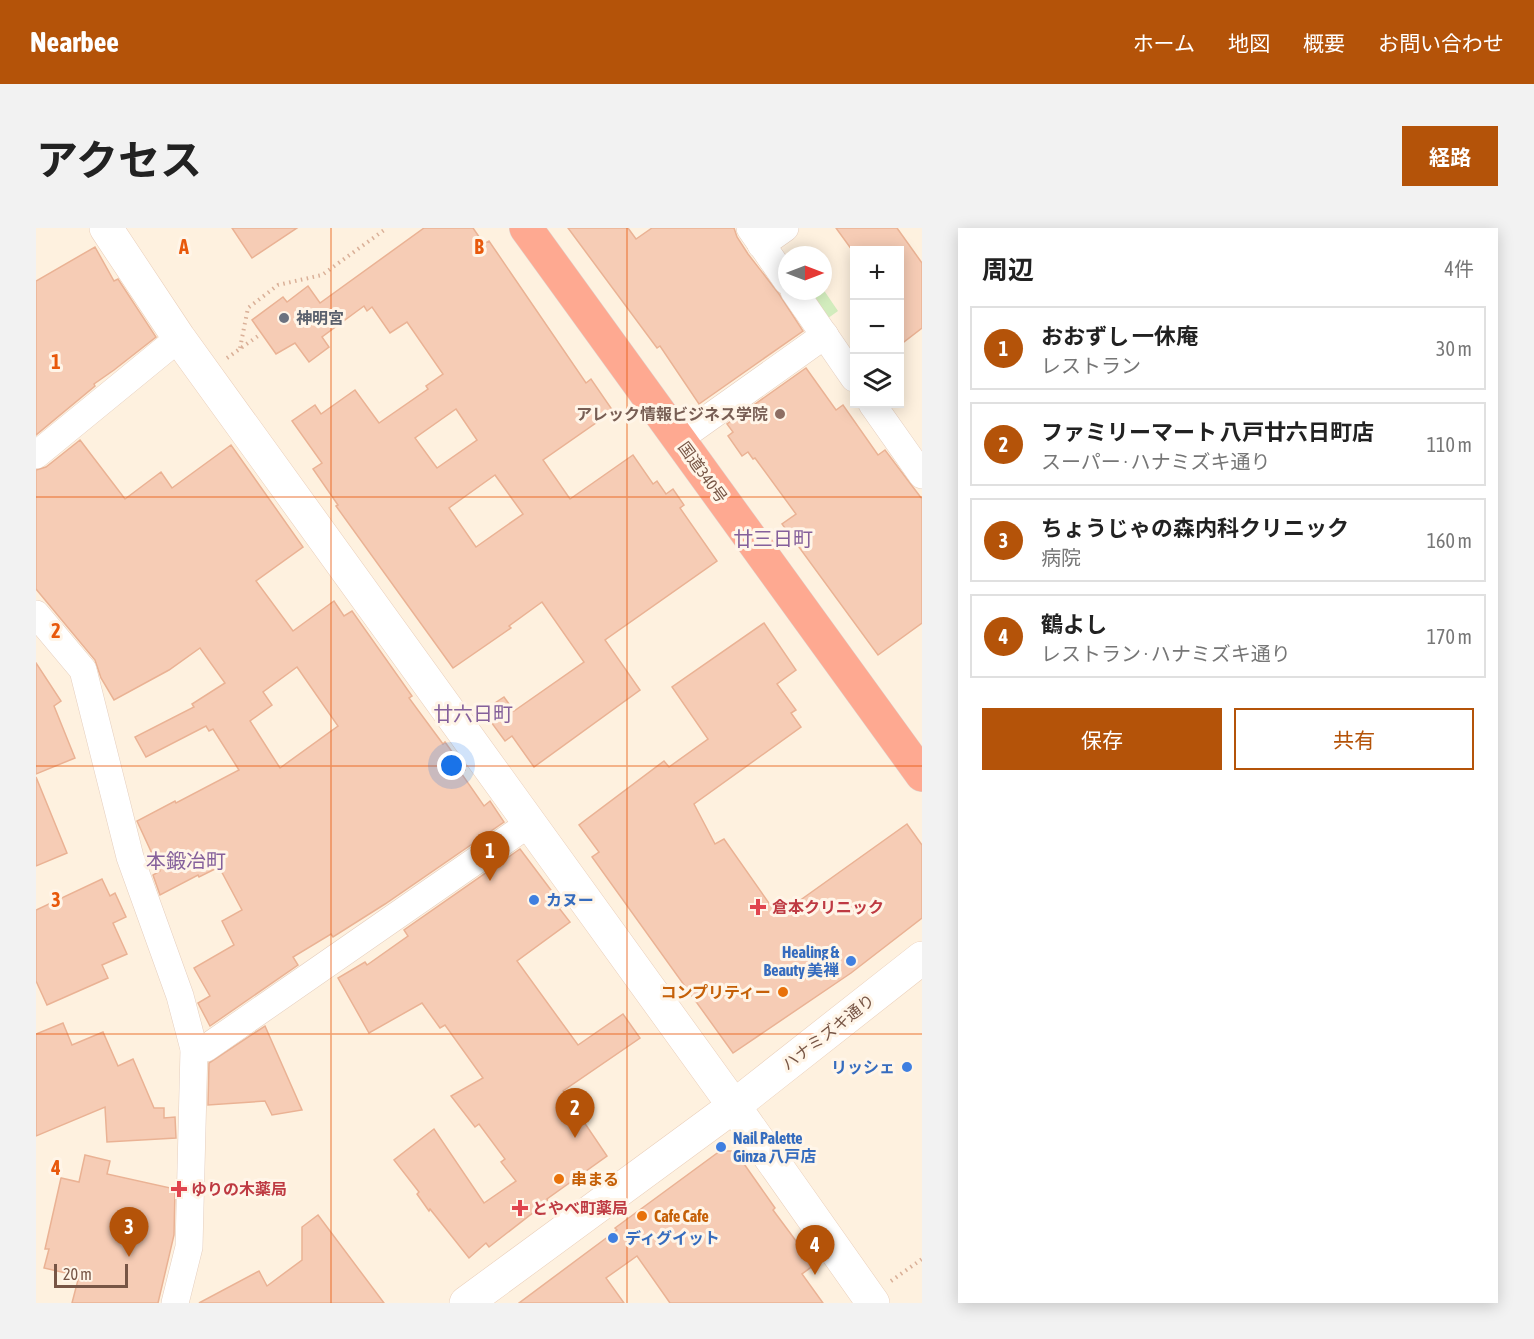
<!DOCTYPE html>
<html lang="ja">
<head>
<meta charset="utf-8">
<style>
  :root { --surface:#fff; --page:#f2f2f2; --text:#222; --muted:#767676; --line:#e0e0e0; --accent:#b45309 }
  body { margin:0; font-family:"Asap Condensed","Noto Sans JP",sans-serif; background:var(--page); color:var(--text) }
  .controls { position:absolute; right:18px; top:18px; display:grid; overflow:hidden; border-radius:0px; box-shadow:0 3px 15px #0003 }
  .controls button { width:54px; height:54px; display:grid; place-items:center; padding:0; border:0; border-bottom:2px solid var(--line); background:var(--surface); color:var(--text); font:30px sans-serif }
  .compass { position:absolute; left:742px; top:18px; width:54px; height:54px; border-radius:50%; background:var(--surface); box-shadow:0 3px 15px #0003; rotate:90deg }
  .scale { position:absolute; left:18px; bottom:15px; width:74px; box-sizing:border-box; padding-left:6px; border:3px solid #775545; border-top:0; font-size:16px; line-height:21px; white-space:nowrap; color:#775545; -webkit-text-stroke:4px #fff5e8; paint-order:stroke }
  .you { position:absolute; left:416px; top:538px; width:21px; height:21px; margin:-15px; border:4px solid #fff; border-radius:50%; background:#1a73e8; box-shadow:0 0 0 9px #1a73e833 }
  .badge { display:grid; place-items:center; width:39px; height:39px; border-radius:50%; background:var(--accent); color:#fff; font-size:20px; font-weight:700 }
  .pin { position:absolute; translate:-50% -50px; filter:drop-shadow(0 2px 3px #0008) }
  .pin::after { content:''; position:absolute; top:32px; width:21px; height:18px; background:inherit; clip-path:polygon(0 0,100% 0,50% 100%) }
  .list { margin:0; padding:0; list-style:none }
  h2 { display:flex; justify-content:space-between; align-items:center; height:78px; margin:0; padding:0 24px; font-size:26px }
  h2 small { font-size:20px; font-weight:400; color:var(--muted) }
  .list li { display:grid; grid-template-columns:39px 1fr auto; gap:18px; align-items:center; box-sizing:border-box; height:84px; margin:0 12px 12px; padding:0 12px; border:2px solid var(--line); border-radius:0px }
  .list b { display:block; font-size:22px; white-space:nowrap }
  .list p { margin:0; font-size:20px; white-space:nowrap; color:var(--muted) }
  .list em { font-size:20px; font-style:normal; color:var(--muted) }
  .actions { display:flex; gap:12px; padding:18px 24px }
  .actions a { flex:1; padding:14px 0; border:2px solid var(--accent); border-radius:0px; text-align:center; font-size:21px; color:var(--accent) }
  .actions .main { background:var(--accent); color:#fff }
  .icon { flex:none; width:33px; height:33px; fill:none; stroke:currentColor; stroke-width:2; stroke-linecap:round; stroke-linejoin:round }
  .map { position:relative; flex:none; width:886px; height:1075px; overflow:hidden; border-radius:0px }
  header { display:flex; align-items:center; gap:36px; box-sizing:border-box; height:84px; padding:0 30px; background:var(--accent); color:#fff }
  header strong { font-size:28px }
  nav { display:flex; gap:33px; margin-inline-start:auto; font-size:21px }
  .intro { display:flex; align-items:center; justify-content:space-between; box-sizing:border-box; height:144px; padding:0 36px }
  h1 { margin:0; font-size:42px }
  .button { padding:15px 27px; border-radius:0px; background:var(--accent); color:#fff; font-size:21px; font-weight:700 }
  main { display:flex; gap:36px; padding:0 36px }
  aside { flex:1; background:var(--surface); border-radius:0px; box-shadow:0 3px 15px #0003 }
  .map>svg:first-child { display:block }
</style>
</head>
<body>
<header>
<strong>Nearbee</strong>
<nav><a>ホーム</a><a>地図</a><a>概要</a><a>お問い合わせ</a></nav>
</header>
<div class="intro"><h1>アクセス</h1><a class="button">経路</a></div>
<main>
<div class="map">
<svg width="886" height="1075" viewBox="0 0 886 1075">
  <rect width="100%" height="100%" fill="#fef1df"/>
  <!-- green -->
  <polygon fill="#d2ecbd" points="787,61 802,83 788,93 765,63 787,63"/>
  <!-- building -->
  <g fill="#f6ccb5" stroke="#eab294" stroke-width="1.5" fill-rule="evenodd">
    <polygon points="196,0 261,0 216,30"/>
    <path d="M388,0H437L448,16L453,13L550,155L555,151L577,183L507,232L534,271L597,227L617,256L621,253L630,266L637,261L648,277L644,280L681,333L569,412L604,462L498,539L476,508L469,513L447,483L468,469L478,483L548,434L506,374L473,398L475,400L417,440L300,278L302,277L277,241L286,235L256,193L279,177L285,186L319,162L343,195L392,161L390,158L407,146L371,94L354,105L336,79L331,83L328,78L286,109L293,119L273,134L259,115L240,126L216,92L247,69L251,74L272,58L284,75ZM420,181L441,212L401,240L379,210ZM459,247L487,286L440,319L413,280Z"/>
    <polygon points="532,0 592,0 600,11 616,0 698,0 701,9 712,26 743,66 767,103 663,176 624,118 621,120"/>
    <polygon points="800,0 861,0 886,35 886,100 864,117 864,22 816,22"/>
    <polygon points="59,19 78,53 82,51 120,109 78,142 58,156 59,158 0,207 0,53"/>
    <polygon points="770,140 800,182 807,177 842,227 849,222 886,271 886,395 842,427 746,296 760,286 719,230 717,231 712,224 706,228 692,208 697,204 691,196"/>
    <path d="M44,212L89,271L125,244L136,260L195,217L267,319L220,353L257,403L298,373L308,388L316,383L376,468L373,470L407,516L409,514L429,542L425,545L448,578L454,573L468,594L349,676L297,709L295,706L257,729L262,737L174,798L162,775L174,768L158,740L198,717L186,693L206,682L183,639L163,649L162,647L124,667L117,647L124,643L101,593L139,573L140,575L203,542L177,501L173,503L170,498L110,529L99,509L158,479L156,476L189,455L164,420L133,442L78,472L65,450L59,432L0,361V242L10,239ZM261,439L302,498L244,540L214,493L236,477L227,464Z"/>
    <polygon points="728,395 760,442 741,456 760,482 755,485 765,499 658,576 679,616 688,611 742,688 871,596 886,617 886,690 815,745 697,825 556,629 563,624 543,597 628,533 633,539 672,511 636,459"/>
    <polygon points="0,435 25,473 18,478 39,530 0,546"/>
    <polygon points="0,549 31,625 0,638"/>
    <polygon points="484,621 527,678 523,680 534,694 481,733 542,817 587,786 604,810 527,863 571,928 511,971 512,973 453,1019 450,1015 433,1030 394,981 393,983 381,966 383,964 358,932 398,901 448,975 480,953 465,934 469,931 443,896 439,899 415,868 447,850 409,797 404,800 386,775 333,805 302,750 329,734 331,737 372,708 368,702"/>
    <polygon points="66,651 74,668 79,665 90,689 77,695 91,726 66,737 72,750 11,777 0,753 0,682"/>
    <polygon points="27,795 36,817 67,804 82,838 97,831 118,880 128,880 128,890 139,889 140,910 71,914 69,879 0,908 0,806"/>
    <polygon points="229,798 266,882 236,887 229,873 172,877 173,835"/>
    <polygon points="684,923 699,923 739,980 737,982 778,1037 766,1046 787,1075 634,1075 601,1028 570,1050 588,1075 483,1075 581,1002 579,1000"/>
    <polygon points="49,927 74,933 71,946 139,961 138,1007 122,1075 36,1075 43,1048 8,1040 13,1021 9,1021 25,950 43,954"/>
    <polygon points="282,987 348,1075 163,1075 223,1043 231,1058 266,1032 266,999"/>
  </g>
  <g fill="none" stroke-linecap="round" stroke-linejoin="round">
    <defs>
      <g id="street">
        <polyline points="714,0 751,53"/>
        <polyline points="725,17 749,0"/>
        <polyline points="758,63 818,150"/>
        <polyline points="836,176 886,247"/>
        <polyline points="643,211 789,107"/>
        <polyline points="0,227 143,110"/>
        <polyline points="0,386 47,442 94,629 144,768 158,821 153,1019 139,1075"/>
        <polyline points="158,821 170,820 494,595"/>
      </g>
      <g id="secondary">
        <polyline points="70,0 143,110 698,878 837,1075"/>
        <polyline points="430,1075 698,878 886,730"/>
      </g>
      <polyline id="highway" points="490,0 886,547"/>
    </defs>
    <!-- street casing -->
    <use href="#street" stroke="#e5cebe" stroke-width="28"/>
    <!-- secondary casing -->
    <use href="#secondary" stroke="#eacfba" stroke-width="34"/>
    <!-- highway casing -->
    <use href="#highway" stroke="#ded6d2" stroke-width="34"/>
    <!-- path -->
    <g stroke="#dab098" stroke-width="4" stroke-dasharray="1.5 4.5" stroke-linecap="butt">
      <polyline points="204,120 212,80 242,57 286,47 351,0"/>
      <polyline points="191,130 222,108"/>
      <polyline points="855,1053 886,1031"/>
    </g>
    <!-- street -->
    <use href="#street" stroke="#fff" stroke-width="27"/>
    <!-- secondary -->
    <use href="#secondary" stroke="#fff" stroke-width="33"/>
    <!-- highway -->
    <use href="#highway" stroke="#fea991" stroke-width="33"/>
  </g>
  <!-- grid -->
  <path fill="none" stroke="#e8590c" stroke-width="1.5" stroke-opacity="0.55" d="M295,0V1075M591,0V1075M0,269H886M0,538H886M0,806H886"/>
  <!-- markers -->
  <circle fill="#6b7280" stroke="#fff5e8" stroke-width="2" cx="248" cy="90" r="6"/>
  <circle fill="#8d6e63" stroke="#fff5e8" stroke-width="2" cx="744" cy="186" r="6"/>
  <g fill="#3f7fe0" stroke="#fff5e8" stroke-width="2">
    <circle cx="498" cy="672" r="6"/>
    <circle cx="815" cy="733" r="6"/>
    <circle cx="871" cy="839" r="6"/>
    <circle cx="685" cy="919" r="6"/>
    <circle cx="577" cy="1010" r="6"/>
  </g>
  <g fill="#e0444e" stroke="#fff5e8" stroke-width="2">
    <path d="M719 670h6v6h6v6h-6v6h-6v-6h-6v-6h6z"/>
    <path d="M140 952h6v6h6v6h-6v6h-6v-6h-6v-6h6z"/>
    <path d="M481 971h6v6h6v6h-6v6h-6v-6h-6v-6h6z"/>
  </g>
  <g fill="#e8710a" stroke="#fff5e8" stroke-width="2">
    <circle cx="747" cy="764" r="6"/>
    <circle cx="523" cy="951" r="6"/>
    <circle cx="606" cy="988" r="6"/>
  </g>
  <g text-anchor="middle" stroke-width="6" stroke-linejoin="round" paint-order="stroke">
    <!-- worship labels -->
    <g font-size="16" font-weight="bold" fill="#5b616d" stroke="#fff5e8" text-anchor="start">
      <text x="260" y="96">神明宮</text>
    </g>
    <!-- education labels -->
    <g font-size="16" font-weight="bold" fill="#785e54" stroke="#fff5e8" text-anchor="end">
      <text x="732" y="192">アレック情報ビジネス学院</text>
    </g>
    <!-- street labels -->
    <g font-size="16" fill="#775545" stroke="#fff5e8">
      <text transform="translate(667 244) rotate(54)" y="6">国道340号</text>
      <text transform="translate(792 804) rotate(-38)" y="6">ハナミズキ通り</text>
    </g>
    <!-- shop labels -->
    <g font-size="16" font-weight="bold" fill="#366cbe" stroke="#fff5e8" text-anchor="start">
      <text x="510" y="678">カヌー</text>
      <text x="803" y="730" text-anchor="end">Healing &amp;<tspan x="803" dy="18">Beauty 美禅</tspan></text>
      <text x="859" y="845" text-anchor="end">リッシェ</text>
      <text x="697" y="916">Nail Palette<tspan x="697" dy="18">Ginza 八戸店</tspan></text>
      <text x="589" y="1016">ディグイット</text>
    </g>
    <!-- health labels -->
    <g font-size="16" font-weight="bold" fill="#be3a42" stroke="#fff5e8" text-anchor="start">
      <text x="736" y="685">倉本クリニック</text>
      <text x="155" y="967">ゆりの木薬局</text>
      <text x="496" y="986">とやべ町薬局</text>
    </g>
    <!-- food labels -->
    <g font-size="16" font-weight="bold" fill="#c56008" stroke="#fff5e8" text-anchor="start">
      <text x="735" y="770" text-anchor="end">コンプリティー</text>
      <text x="535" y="957">串まる</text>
      <text x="618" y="994">Cafe Cafe</text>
    </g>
    <!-- quarter labels -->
    <g font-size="20" fill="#85609b" stroke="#fff5e8">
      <text x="737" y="318">廿三日町</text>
      <text x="437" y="493">廿六日町</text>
      <text x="150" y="640">本鍛冶町</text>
    </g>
  </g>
  <g font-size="20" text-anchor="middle" font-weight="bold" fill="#e8590c" stroke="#fff5e8" stroke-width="6" stroke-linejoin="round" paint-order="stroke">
    <text x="148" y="26">A</text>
    <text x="443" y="26">B</text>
    <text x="20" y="141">1</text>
    <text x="20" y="410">2</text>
    <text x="20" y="679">3</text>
    <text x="20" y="947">4</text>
  </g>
</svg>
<div class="controls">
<button>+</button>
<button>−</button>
<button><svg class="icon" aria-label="layers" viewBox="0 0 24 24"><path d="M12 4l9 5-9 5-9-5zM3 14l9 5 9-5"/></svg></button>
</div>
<svg class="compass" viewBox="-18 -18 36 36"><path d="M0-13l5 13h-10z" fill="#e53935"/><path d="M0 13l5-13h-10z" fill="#767676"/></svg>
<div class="scale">20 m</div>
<div class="you"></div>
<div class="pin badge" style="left:454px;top:653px">1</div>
<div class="pin badge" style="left:539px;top:910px">2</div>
<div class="pin badge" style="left:93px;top:1029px">3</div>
<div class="pin badge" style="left:779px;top:1047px">4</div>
</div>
<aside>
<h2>周辺<small>4件</small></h2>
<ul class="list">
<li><span class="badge">1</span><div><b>おおずし 一休庵</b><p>レストラン</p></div><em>30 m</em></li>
<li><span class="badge">2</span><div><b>ファミリーマート 八戸廿六日町店</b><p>スーパー · ハナミズキ通り</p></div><em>110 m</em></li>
<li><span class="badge">3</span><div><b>ちょうじゃの森内科クリニック</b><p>病院</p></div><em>160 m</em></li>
<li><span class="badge">4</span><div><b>鶴よし</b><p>レストラン · ハナミズキ通り</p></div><em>170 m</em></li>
</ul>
<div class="actions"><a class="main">保存</a><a>共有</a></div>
</aside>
</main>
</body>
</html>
